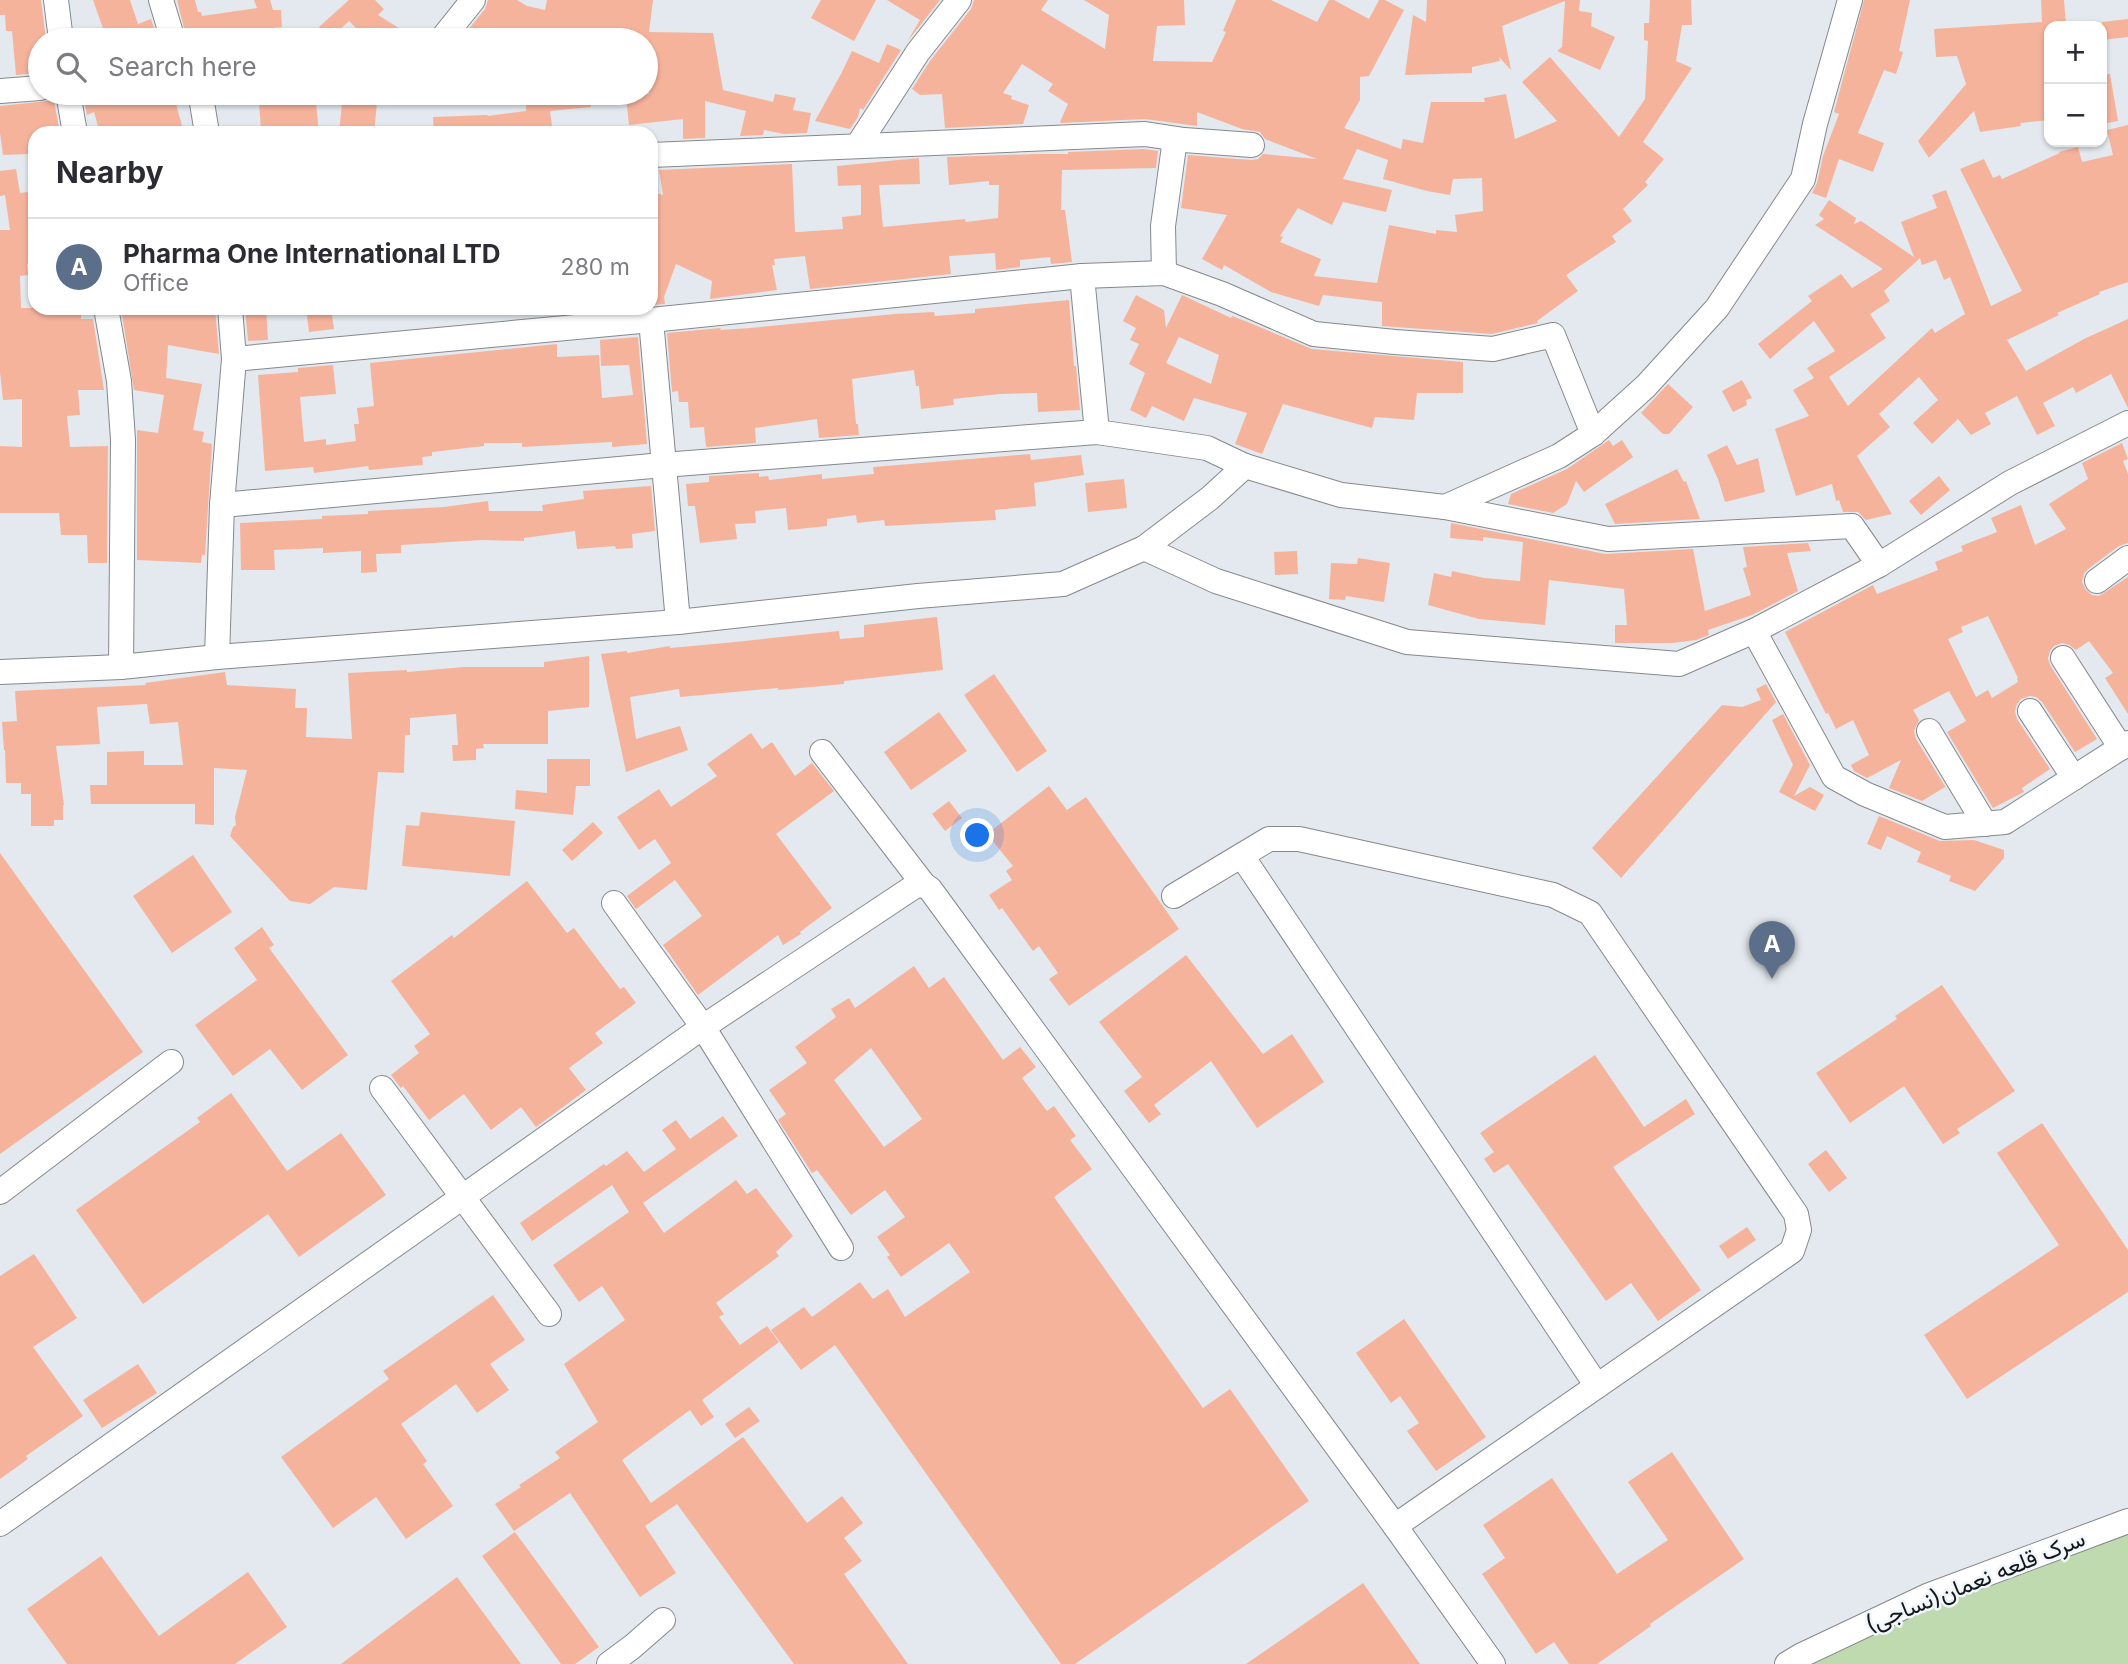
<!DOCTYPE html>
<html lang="en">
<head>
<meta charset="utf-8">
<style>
  :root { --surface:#fff; --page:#f7f7f7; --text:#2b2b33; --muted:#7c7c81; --line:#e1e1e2; --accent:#111827 }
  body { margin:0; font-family:Inter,Vazirmatn,sans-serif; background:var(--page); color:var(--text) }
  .controls { position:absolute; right:21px; top:21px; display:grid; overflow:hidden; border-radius:14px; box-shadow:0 2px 5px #0004 }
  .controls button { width:63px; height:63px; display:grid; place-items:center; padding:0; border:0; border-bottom:2px solid var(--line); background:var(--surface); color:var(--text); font:35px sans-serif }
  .you { position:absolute; left:978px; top:836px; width:24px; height:24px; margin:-18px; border:5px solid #fff; border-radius:50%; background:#1a73e8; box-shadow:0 0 0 10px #1a73e833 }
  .badge { display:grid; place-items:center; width:46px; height:46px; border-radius:50%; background:var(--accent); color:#fff; font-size:23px; font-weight:700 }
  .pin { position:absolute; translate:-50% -58px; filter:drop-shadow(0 2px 4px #0008) }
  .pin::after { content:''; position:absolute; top:37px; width:24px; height:21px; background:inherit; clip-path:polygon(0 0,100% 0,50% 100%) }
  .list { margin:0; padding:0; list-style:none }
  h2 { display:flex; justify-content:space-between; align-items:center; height:91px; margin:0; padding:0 28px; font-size:30px }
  h2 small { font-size:23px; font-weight:400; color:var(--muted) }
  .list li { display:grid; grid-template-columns:46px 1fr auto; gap:21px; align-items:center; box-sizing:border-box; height:98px; padding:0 28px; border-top:2px solid var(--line) }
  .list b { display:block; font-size:26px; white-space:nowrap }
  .list p { margin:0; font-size:23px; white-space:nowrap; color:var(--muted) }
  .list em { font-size:23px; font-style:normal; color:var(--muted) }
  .icon { flex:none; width:38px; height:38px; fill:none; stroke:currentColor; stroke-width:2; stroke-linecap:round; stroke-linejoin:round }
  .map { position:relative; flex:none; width:2128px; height:1664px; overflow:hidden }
  .search { position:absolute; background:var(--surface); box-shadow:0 2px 5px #0004; left:28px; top:28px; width:630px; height:77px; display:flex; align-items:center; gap:18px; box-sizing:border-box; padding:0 24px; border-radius:38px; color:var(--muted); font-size:26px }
  .panel { position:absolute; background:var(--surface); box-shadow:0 2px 5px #0004; left:28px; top:126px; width:630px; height:189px; border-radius:21px }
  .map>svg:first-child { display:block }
</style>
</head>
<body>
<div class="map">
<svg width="2128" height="1664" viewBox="0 0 2128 1664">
  <rect width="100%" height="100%" fill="#e3e9ee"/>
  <!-- green -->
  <polygon fill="#bfdaaf" points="2128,1521 2128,1664 1787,1664"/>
  <!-- building -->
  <g fill="#f6b39c" fill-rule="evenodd">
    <polygon points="0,0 41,0 46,40 40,40 40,73 16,75 12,31 6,31 5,15 0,15"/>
    <polygon points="93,0 130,0 138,24 151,19 158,40 100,40 106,37"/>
    <polygon points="177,0 195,0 198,12 201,12 202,16 257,8 254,0 270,0 273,10 281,10 282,27 252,30 253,40 187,40"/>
    <polygon points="349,0 375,0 384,9 378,15 402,30 396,40 368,40 349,21 330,39 319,27"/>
    <polygon points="488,0 517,0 527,6 545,10 547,0 653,0 649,32 713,33 723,90 773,102 775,94 796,98 793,110 811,113 807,133 784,134 764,130 763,135 740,136 746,111 705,101 705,138 683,139 683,119 629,125 626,96 649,94 649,90 651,90 651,61 646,61 646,40 621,40 621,36 591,30 590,40 562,40 563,36 525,28 521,40 460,40 485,9"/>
    <polygon points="821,0 876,0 854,41 811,18"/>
    <polygon points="887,0 940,0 907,42 920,20"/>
    <path d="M974,0H1048L1041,10L1105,49L1109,15L1084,0H1184L1185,25L1157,26L1153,61L1212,62L1226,32L1223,31L1236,0H1271L1317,22L1329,0H1334L1369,19L1379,0H1385L1404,10L1369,76L1360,77V100L1344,128L1401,149L1403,139L1423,143L1431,102H1485L1484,98L1506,94L1515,139L1557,121L1522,82L1550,57L1619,137L1645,99L1648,41L1644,40V23H1649L1650,0H1691L1692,25H1682L1676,61L1692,68L1643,142L1664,159L1645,182L1648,185L1623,209L1632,221L1612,236L1616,242L1566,275L1578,291L1537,321L1538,323L1492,334L1396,327L1382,326V302L1323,295L1319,306L1271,292L1224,265L1222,270L1202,259L1227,215L1181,208L1188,155L1251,160L1258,159L1263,154L1317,159L1265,139L1260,132L1242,129L1197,112V126L1145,119L1061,123L1060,122L1068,104L1048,91L1053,84L1022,64L1003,93L1012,96L1011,99L1029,105L1023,124L945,128L942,94L920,95L912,89L930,61L971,9ZM1357,149L1388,160L1383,179L1427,191L1450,195L1453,179L1482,178L1483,211L1455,215L1457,232L1436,230V234L1389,225L1377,283L1314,276L1321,259L1280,242L1283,237L1280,236L1298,208L1332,225L1343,202L1386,212L1392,190L1343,179Z"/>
    <polygon points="1427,0 1580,0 1579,11 1592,13 1591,26 1615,37 1600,70 1557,51 1562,47 1565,1 1502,26 1511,70 1499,57 1500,61 1472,67 1472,73 1405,75 1413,15 1426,22"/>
    <polygon points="1864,0 1910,0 1899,51 1903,52 1896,74 1884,70 1858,133 1884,143 1873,172 1839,159 1826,198 1812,193 1817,183 1823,156 1839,114 1834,112"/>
    <polygon points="2041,0 2064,0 2066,26 2049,26 2049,120 2020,123 2021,126 1980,132 1974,111 1929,158 1918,141 1966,84 1957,56 1936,57 1934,29 2042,22"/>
    <polygon points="2128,19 2128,37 2102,40 2102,22"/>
    <polygon points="887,44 901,50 863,110 860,108 858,117 850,129 815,121 841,74 852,51 879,63"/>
    <polygon points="2110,74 2118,121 2102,124 2102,75"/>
    <polygon points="83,93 173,93 184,133 100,133 94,112 87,115"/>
    <polygon points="279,93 315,93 319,133 276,133 275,128 261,130 259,101 280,99"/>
    <polygon points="343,93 378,93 374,133 339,133"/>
    <polygon points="527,93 589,93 591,107 550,111 553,133 434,133 433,117 487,115 488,116 526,111"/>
    <polygon points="47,101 54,101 60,133 35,133 35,151 29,151 29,154 3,155 0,133 0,106"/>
    <path d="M2128,125V282L2099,292L2100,294L2057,313L2059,315L2007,340L2026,371L2084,339L2128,319V408L2111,374L2076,393L2073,387L2043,403L2055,426L2037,435L2017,396L1985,413L1991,424L1971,435L1958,419L1932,444L1913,423L1938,400L1919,377L1879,414L1890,427L1857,456L1892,514L1866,520L1858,512H1843L1839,500L1836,501L1832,484L1796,496L1775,429L1809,416L1793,390L1814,378L1807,368L1835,351L1814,321L1770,359L1758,344L1812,301L1808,296L1841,274L1852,288L1883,269L1815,225L1824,219L1819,215L1829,200L1856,218L1854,224L1861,221L1914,257L1901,222L1937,208L1932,195L1946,190L1991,306L2022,291L1960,169L1984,159L1993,178L2000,175L2002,179L2060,153L2059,152L2078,147L2082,162L2113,155L2107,130ZM1920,258L1922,265L1936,260L1944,280L1950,277L1965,314L1935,333L1932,328L1848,406L1829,377L1886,338L1870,314L1890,301L1884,291Z"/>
    <polygon points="1144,149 1158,151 1156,168 1062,170 1061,210 1065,210 1072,262 1051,264 1050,257 1020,260 1020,267 996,270 995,253 949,256 951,274 810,289 805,256 774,259 775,265 772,265 777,290 710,299 712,281 676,264 664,297 665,304 651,305 651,191 663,195 659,170 792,164 795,232 798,232 843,229 842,217 861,215 861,185 838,186 837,166 919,158 920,184 879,185 883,227 965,219 966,222 998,218 999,185 989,185 989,181 949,185 947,157 1036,154 1068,154 1068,152"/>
    <polygon points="16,169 20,193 35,191 35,263 27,264 28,275 20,276 21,308 81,308 81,319 93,319 104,390 78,390 80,415 67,416 70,447 108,446 107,563 88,563 87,535 61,535 59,513 0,513 0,446 22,447 22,399 3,400 0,372 0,230 10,230 5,195 0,196 0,171"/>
    <path d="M1136,295L1164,310L1166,328L1182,295L1231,318L1232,316L1250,323L1312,349L1463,362V393H1417L1414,420L1375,417L1372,428L1283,404L1262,454L1235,444L1247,413L1194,398L1184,421L1152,406L1146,418L1130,410L1145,373L1129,364L1139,344L1130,340L1136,328L1123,321ZM1179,337L1219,355L1211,384L1166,363Z"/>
    <polygon points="1069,300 1074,366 1076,366 1080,410 1038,412 1037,393 1000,394 953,399 954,405 921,409 919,386 916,386 914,370 852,379 856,424 858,424 859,435 819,438 817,419 755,428 756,443 706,447 704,427 690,428 688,402 679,402 678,391 672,392 667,333 721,328 720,330 750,328 895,314 934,312 935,316 975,313 975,309"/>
    <polygon points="121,308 215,308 219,354 168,345 166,378 202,384 193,430 204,432 202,442 212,444 205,555 202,555 201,563 137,560 137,430 158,433 164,395 134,390"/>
    <polygon points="245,308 266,308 268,340 248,341"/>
    <polygon points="306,308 331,308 334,329 309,332"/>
    <polygon points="638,337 647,444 612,447 612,442 522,447 522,443 484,443 484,446 432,452 432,456 422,457 423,465 369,470 368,466 314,473 313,467 265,471 258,375 298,372 298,368 333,365 336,394 300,397 304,442 326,439 326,445 356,441 354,424 359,424 357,408 374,406 370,363 557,344 557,357 599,355 602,398 633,395 629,365 601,366 600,340"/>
    <polygon points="1742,380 1752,398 1746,400 1747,405 1733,412 1722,391"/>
    <polygon points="1668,384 1693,407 1669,434 1663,434 1641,413"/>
    <polygon points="1609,440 1613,446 1622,440 1633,457 1584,492 1576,481 1567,504 1553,513 1508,504 1511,494 1567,469"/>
    <path d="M2122,443L2128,459L2123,461L2128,474V543L2119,546L2088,569L2084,574L2082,582L2086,590L2092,595L2099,596L2128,577V714L2105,678L2113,673L2089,641L2076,650L2069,645L2062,643L2054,646L2050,651L2048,658L2050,665L2097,739L2075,752L2042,702L2036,697L2030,696L2021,699L2017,704L2015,711L2017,719L2050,769L2022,788L2024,792L1993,808L1947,732L1966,721L1949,691L1913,710L1919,720L1914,731L1916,739L1948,791L1945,787L1922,801L1889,788L1901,760L1867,778L1854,771L1851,765L1869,755L1853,720L1836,729L1828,713L1826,714L1785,632L1873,585L1877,594L1938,570L1935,562L1963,551L1961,546L1997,532L1991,518L2021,505L2035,545L2066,529L2049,504L2088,479L2082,463ZM1988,616L2018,678L2017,679L2018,682L1992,698L1988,690L1976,697L1948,639L1963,632L1961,627Z"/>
    <polygon points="1727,445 1737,465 1758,458 1765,492 1725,502 1718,479 1707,455"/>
    <polygon points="1030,454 1031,460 1081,455 1084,475 1034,483 1036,506 995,510 996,520 885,526 884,520 857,523 856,515 827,519 827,526 788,530 786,508 755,511 756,523 735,524 737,539 700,543 695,506 688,506 686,484 709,482 709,476 759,473 759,477 768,476 769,480 822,474 822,479 874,474 873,467"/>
    <polygon points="1677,469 1684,482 1686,481 1700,519 1615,524 1605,504"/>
    <polygon points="1939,476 1950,490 1921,515 1909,501"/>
    <polygon points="1124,479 1127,508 1088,512 1085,483"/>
    <polygon points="651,486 655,531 632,534 633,548 616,549 615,546 577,549 575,531 524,538 524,541 482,540 401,545 401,553 376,554 377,572 361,573 361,551 323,553 323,548 274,550 275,570 241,570 240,523 322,519 322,516 368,514 368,511 444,507 488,501 489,511 543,511 542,505 584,499 583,491"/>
    <polygon points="1451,523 1605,554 1693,549 1705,611 1751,595 1743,568 1747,567 1743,547 1808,543 1811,551 1787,553 1798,591 1752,615 1708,630 1709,635 1696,640 1672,643 1615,643 1615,625 1627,625 1624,589 1549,580 1545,625 1479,619 1428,605 1434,573 1451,577 1452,571 1484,578 1520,581 1523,542 1483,537 1483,541 1450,538"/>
    <polygon points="1297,551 1298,574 1275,575 1274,552"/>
    <polygon points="1358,558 1390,563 1384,602 1346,596 1345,600 1329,599 1331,563 1357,564"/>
    <polygon points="937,617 943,670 844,681 844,684 778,690 778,688 680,697 679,689 630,697 636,739 680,726 688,750 626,772 601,654 627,651 627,653 670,646 670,648 725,643 839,631 840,639 864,637 864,625"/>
    <polygon points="589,656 589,707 548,711 548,744 483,744 484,748 476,749 476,760 453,761 452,745 458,745 456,714 410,718 410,735 405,735 404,773 378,772 367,890 334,887 310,904 290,901 230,836 233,827 236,825 235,817 247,770 214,768 214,825 195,824 195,804 91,804 90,785 107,785 107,752 144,751 144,765 183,765 178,722 150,724 147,704 97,707 100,744 56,746 64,805 63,805 63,820 54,820 54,826 31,826 31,794 21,794 21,783 6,783 5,750 4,750 2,722 17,721 15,691 146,685 145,683 225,672 227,685 296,689 295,708 307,708 306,737 352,739 348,673 407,670 407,672 464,667 544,667 544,662"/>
    <polygon points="994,674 1047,751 1017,772 964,695"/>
    <polygon points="1766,684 1776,702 1621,878 1592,848 1722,705 1742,707 1761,700 1756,689"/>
    <polygon points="939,712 967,751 911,790 884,752"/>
    <polygon points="1783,714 1810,765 1794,796 1810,787 1824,795 1815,811 1779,792 1793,765 1772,720"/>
    <polygon points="751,733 762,749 772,742 795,776 812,763 834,791 776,834 832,908 800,932 801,934 783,945 778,935 698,995 663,945 702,916 675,880 636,909 627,896 671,863 655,839 639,850 617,817 659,789 671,807 717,776 707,764"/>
    <polygon points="547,759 590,759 590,786 576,786 573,815 515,809 516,790 547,793"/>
    <polygon points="1049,786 1067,810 1086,797 1179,929 1069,1006 1049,979 1058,973 1039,946 1033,951 1002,908 999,910 989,895 1012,880 1006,871 1013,866 987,834"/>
    <polygon points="949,801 962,818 945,831 932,814"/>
    <polygon points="421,812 515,821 510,876 402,866 406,825 419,826"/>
    <polygon points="1879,816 1940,841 1974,840 2004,850 2004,858 1975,891 1949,881 1951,876 1917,862 1921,852 1887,836 1881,850 1867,844"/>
    <polygon points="593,822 603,833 572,861 562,850"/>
    <polygon points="0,853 143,1052 0,1154"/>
    <polygon points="193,855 232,912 172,953 133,896"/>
    <polygon points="527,881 567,933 574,928 620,989 624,987 636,1003 595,1033 603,1043 569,1068 586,1090 536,1127 521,1107 491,1130 464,1094 429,1120 403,1086 401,1088 391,1075 419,1053 414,1046 430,1034 391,981 452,935 454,938"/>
    <polygon points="262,927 274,945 269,948 348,1055 302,1090 270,1049 233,1076 195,1025 257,980 234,948"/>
    <polygon points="1186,955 1263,1054 1292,1034 1324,1082 1257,1128 1211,1061 1154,1105 1161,1114 1149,1123 1124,1091 1142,1077 1099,1022"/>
    <path d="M914,966L929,988L944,977L1003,1060L1020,1047L1036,1067L1022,1078L1047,1111L1054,1106L1076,1136L1070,1140L1092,1169L1054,1197L1203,1408L1230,1389L1309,1501L1075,1664H1061L835,1345L801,1370L771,1330L804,1307L812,1317L860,1282L873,1299L888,1289L905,1317L970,1272L949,1243L901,1277L887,1257L890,1255L877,1237L905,1217L885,1190L851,1215L817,1170L812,1173L778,1120L786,1114L769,1090L807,1063L795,1047L836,1017L831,1009L849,998L855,1008ZM871,1048L922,1119L884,1147L834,1080Z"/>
    <polygon points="1942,985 2015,1091 1957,1129 1960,1133 1943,1144 1904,1086 1850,1123 1816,1073 1897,1019 1895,1016"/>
    <polygon points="1595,1055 1644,1127 1686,1099 1695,1114 1613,1167 1701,1290 1658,1321 1631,1283 1606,1301 1508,1164 1494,1173 1484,1159 1494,1152 1480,1133"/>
    <polygon points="231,1093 287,1171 341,1133 386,1195 299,1257 268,1214 143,1304 76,1210 200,1122 197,1118"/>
    <polygon points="723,1116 738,1136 643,1203 664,1233 736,1180 747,1194 756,1188 793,1236 776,1252 779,1256 716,1303 724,1314 719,1317 740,1345 767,1326 779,1342 702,1400 714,1417 701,1426 690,1410 622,1460 651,1503 743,1437 807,1523 842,1496 863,1523 844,1538 862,1561 844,1574 908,1664 794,1664 677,1504 645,1526 676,1573 640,1597 570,1493 514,1531 495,1504 521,1487 519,1485 560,1458 555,1452 598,1422 564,1364 625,1320 602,1286 579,1302 553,1265 629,1212 612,1185 532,1241 520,1223 604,1164 606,1166 627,1151 644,1172 676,1149 662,1130 676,1120 690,1139"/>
    <polygon points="2042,1123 2128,1250 2128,1292 1967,1399 1924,1335 2059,1245 1997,1153"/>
    <polygon points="1826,1150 1847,1178 1829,1192 1808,1164"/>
    <polygon points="1747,1227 1756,1240 1728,1259 1719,1246"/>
    <polygon points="34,1254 77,1318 33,1347 83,1416 26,1456 28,1459 0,1479 0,1276"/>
    <polygon points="493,1295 525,1340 490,1364 509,1390 477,1413 456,1384 401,1424 427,1461 423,1464 453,1506 406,1539 376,1497 333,1528 281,1457 389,1379 383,1371"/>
    <polygon points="1404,1319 1486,1437 1436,1471 1407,1431 1419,1423 1400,1396 1391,1403 1356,1353"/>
    <polygon points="138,1364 157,1393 102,1428 83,1400"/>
    <polygon points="749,1407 760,1421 735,1438 725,1424"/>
    <polygon points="1672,1452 1744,1559 1650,1624 1651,1626 1597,1664 1569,1664 1554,1642 1536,1654 1482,1574 1505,1558 1483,1525 1552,1478 1617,1574 1668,1540 1628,1482"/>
    <polygon points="515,1532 599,1647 575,1664 561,1664 482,1556"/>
    <polygon points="101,1556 159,1636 248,1572 287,1627 235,1664 67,1664 27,1609"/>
    <polygon points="457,1577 521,1664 341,1664"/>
    <polygon points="1363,1583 1420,1664 1246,1664"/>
  </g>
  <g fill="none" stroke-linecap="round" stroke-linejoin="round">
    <defs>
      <g id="minor">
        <polyline points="56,0 61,40"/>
        <polyline points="161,0 173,40"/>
        <polyline points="441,40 473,0"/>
        <polyline points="0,91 40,88"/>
        <polyline points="68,93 75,133"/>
        <polyline points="198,93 201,97 207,133"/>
        <polyline points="858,145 918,52 959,0"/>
        <polyline points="651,155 1145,134 1184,140 1252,145"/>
        <polyline points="1164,273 1163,226 1175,139"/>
        <polyline points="1082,276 1097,432"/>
        <polyline points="106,308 119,381 123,440 121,667"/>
        <polyline points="651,320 678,622"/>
        <polyline points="234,359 651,320 1082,276 1164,273 1222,294 1314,334 1395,342 1493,349 1553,335 1593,434"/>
        <polyline points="222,505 663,465 1097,432 1207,448 1245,466"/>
        <polyline points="1445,507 1559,456 1593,434 1646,386 1717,308 1803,179 1815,124 1850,0"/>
        <polyline points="1144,548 1216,581 1407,642 1679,664 1754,631 1879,565 2010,483 2128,423"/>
        <polyline points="2097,581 2128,558"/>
        <polyline points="1754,631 1834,777 1865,794 1945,827 2005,822 2128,743"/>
        <polyline points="217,657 222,505 234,359 230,308"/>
        <polyline points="2063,658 2121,748"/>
        <polyline points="0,672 121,667 217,657 678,622 918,596 1063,584 1144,548 1210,498 1245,466 1341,495 1445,507 1608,539 1852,526 1879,565"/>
        <polyline points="2030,711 2074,778"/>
        <polyline points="1929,731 1985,824"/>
        <polyline points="822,752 924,885"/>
        <polyline points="1242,856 1597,1386"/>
        <polyline points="1174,896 1269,839 1299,839 1553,895 1590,913 1796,1214 1799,1230 1792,1251 1395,1526"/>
        <polyline points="614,903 703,1027 841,1248"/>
        <polyline points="382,1088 549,1314"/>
        <polyline points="0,1192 171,1062"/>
        <polyline points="0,1524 703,1027 915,886 924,885 930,889 1395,1526 1493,1664"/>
        <polyline points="609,1664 632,1647 663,1620"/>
        <polyline points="1787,1664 1802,1655 1927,1596 2128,1521"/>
      </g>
    </defs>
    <!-- minor casing -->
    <use href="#minor" stroke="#84898e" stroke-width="26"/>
    <!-- minor -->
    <use href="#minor" stroke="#fff" stroke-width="24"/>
  </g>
  <g text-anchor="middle" stroke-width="5" stroke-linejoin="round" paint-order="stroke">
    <!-- street labels -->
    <g font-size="23" fill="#141618" stroke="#f0f6fb">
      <text transform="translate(1975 1581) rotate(-22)" y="8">سرک قلعه نعمان(نساجی)</text>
    </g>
  </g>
</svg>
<div class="controls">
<button>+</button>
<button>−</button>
</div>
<div class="you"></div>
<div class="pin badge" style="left:1772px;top:979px;background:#5c6f8a">A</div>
<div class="search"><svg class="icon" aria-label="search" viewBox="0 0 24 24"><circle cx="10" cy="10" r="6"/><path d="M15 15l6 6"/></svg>Search here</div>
<section class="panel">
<h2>Nearby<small></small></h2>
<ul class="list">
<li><span class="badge" style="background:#5c6f8a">A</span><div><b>Pharma One International LTD</b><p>Office</p></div><em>280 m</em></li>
</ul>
</section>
</div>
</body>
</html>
